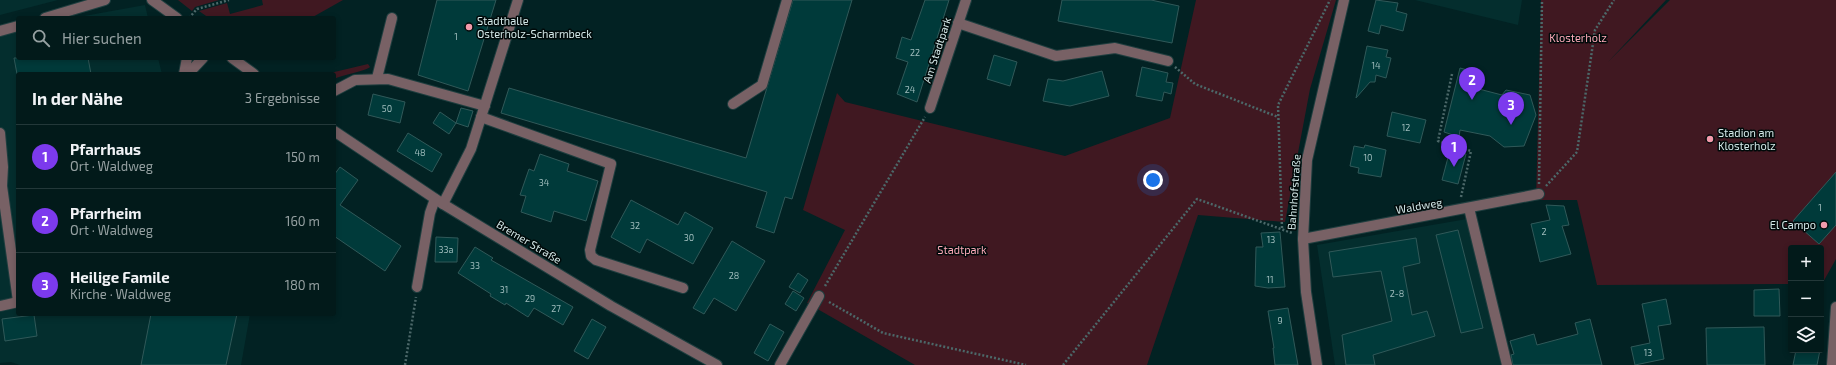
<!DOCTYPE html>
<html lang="de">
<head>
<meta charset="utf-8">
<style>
  :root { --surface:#021a1a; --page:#0c2323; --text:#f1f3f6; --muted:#96a1a2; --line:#233839; --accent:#7c3aed }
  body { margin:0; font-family:"Exo 2",sans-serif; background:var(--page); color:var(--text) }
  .controls { position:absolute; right:12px; bottom:12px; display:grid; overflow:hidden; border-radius:4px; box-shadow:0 2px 6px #0003 }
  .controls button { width:36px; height:36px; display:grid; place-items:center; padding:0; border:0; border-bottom:1px solid var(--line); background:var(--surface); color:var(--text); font:20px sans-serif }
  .you { position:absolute; left:1153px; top:180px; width:14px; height:14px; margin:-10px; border:3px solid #fff; border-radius:50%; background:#1a73e8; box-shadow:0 0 0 6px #1a73e833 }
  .badge { display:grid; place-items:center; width:26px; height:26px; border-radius:50%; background:var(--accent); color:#fff; font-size:13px; font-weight:700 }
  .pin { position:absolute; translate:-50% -33px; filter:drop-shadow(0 1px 2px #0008) }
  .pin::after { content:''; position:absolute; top:21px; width:14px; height:12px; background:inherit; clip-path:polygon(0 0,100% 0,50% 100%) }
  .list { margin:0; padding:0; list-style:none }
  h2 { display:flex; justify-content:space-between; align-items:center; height:52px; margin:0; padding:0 16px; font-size:17px }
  h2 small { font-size:13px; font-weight:400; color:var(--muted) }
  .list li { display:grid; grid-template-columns:26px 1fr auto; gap:12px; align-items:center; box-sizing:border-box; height:64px; padding:0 16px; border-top:1px solid var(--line) }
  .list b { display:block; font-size:15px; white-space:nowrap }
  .list p { margin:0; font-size:13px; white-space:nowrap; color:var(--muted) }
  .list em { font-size:13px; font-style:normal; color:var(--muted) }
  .icon { flex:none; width:22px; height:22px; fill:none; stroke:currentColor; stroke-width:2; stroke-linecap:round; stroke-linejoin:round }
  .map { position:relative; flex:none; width:1836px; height:365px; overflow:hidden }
  .search { position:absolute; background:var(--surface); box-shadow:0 2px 6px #0003; left:16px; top:16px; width:320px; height:44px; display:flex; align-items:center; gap:10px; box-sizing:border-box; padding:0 14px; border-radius:4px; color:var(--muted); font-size:15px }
  .panel { position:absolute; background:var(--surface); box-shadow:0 2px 6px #0003; left:16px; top:72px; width:320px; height:244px; border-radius:4px }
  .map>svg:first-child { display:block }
</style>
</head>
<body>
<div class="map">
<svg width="1836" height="365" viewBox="0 0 1836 365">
  <rect width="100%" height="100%" fill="#022223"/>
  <!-- built -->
  <g fill="#042e2e">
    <polygon points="0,0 58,0 0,15"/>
    <polygon points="1415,0 1522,0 1518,25"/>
    <polygon points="145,5 148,18 73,18"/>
    <polygon points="18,28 18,58 158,58 162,74 18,74 18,314 250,314 241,365 20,365 11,362 0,363 0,31"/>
    <polygon points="1467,219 1501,365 1335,365 1317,245"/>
  </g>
  <!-- green -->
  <g fill="#401821">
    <polygon points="178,0 219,0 195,7 192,11"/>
    <polygon points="262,0 343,0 311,18 209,18 199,11 227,3 230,14 263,5"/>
    <polygon points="1196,0 1336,0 1310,89 1285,222 1198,215 1147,365 915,365 807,303 845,230 803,210 837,93 845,102 1065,156 1170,118"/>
    <polygon points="1541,0 1666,0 1608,62 1670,0 1836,0 1836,259 1822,284 1821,248 1791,248 1791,284 1597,285 1577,200 1536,200"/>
    <path d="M368,64L370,67C366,71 342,75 334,79V74H326Z"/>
  </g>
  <!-- building -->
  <g fill="#003a3a" stroke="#305959">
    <polygon points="437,0 496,0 468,91 418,75"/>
    <polygon points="793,0 852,0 792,199 785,197 774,233 756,227 767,192 501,113 509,88 746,158"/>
    <polygon points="925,0 949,0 917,102 897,94 908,62 896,58 902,37 911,40"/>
    <polygon points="1062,0 1151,0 1179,6 1172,43 1058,21"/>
    <polygon points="1376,0 1398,3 1396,11 1407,14 1403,31 1381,25 1379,34 1368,31"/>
    <polygon points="1367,46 1388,50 1386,57 1391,58 1386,78 1376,75 1375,82 1370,82 1356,98"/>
    <polygon points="994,55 1017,62 1010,86 987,79"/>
    <polygon points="14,58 88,58 91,74 17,74"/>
    <polygon points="1142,67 1168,73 1166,82 1173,83 1171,94 1164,92 1162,101 1136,96"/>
    <polygon points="1460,68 1475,72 1471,87 1502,95 1506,90 1530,95 1536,115 1524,146 1504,147 1490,136 1460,130 1459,137 1444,132"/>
    <polygon points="1102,71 1109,96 1070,106 1043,101 1048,79 1063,81"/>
    <polygon points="373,94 405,102 400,123 368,115"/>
    <polygon points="461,108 473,111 468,127 456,123"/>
    <polygon points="440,112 456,123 449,134 433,123"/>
    <polygon points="1392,112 1426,120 1420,143 1387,136"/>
    <polygon points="408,133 442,154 432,172 397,151"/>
    <polygon points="1365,145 1386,150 1381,177 1358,173 1359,168 1350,166 1354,146 1364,148"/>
    <polygon points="1450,150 1466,154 1458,184 1442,180"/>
    <polygon points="540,154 569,164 567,171 598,181 586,221 554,211 551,222 521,212 526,196 520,195 529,169 534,171"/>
    <polygon points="340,167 358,180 340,205 401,246 385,271 334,236 334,175"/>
    <polygon points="1836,172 1836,225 1819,244 1793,221"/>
    <polygon points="631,200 678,225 685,212 713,228 693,264 647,239 640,253 611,237"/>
    <polygon points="1546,205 1564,206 1569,225 1562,226 1571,254 1540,262 1531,224 1550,220"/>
    <polygon points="1458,230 1483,328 1461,333 1436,235"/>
    <polygon points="1280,232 1285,287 1268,288 1255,286 1256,247 1263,247 1261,233"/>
    <polygon points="436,237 458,238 457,262 435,262"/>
    <polygon points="1416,238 1420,263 1403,267 1412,315 1427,311 1435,336 1373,355 1375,365 1346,365 1342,335 1392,321 1381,271 1333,277 1329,252"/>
    <polygon points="732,241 765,261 736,311 714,298 704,314 693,308"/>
    <polygon points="475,247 493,258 491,260 573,307 563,325 534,308 528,317 506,303 505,305 490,296 491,294 458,273"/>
    <polygon points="798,273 808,280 800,293 789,287"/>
    <polygon points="1779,289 1780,316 1754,316 1754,290"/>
    <polygon points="793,291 804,298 796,311 785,304"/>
    <polygon points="1666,299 1671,324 1658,326 1664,359 1635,365 1631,347 1650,343 1642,304"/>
    <polygon points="1288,308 1298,365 1275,365 1273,348 1274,348 1268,311"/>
    <polygon points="151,314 237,314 226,365 141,365"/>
    <polygon points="34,315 37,336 5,341 2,319"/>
    <polygon points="592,319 606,327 588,359 574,351"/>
    <polygon points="1590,319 1602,365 1513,365 1511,355 1514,354 1510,341 1534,334 1537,345 1578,334 1575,323"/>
    <polygon points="770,324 784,332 768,361 754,353"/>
    <polygon points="1764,327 1765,365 1707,365 1706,328"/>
    <polygon points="1796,350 1820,350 1817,365 1793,365"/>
  </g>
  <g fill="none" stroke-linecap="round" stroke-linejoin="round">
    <defs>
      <g id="minor">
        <polyline points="152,0 177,18"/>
        <polyline points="45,18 105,0"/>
        <polyline points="958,23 1056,56 1115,48 1168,61"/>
        <polyline points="0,31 18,26"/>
        <polyline points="232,58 254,74"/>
        <polyline points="184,74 187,58"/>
        <polyline points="188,74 203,58"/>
        <polyline points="377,78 392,18"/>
        <polyline points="334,91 355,80 388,79 485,106"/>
        <polyline points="733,104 762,85 787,0"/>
        <polyline points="930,108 966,0"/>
        <polyline points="481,117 611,164 590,250 591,256 596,260 683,288"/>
        <polyline points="334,131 443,204 611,306 717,365"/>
        <polyline points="0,133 3,167 2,186 18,301"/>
        <polyline points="443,204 471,149 518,0"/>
        <polyline points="1469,208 1507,365"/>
        <polyline points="1303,239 1539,194"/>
        <polyline points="417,287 430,213 435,199"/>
        <polyline points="0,306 18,302"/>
        <polyline points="780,365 819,296"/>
        <polyline points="1317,365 1306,292 1303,239 1307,160 1344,0"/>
        <polyline points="1832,365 1836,307"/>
      </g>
    </defs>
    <!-- minor casing -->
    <use href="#minor" stroke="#1f3e3f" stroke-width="12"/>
    <!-- path -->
    <g stroke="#4c6869" stroke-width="2.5" stroke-dasharray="2 2" stroke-linecap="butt">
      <polyline points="189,18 197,9 229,0"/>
      <polyline points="1175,67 1195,84 1278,117"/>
      <polyline points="1452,74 1438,141 1471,151 1461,197"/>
      <polyline points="1539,184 1542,0"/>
      <polyline points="1546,186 1577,152 1595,30 1614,0"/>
      <polyline points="1282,228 1278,105 1330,0"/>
      <polyline points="825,286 925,117"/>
      <polyline points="829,302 883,333 1026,365"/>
      <polyline points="405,365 416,297"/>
      <polyline points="1063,365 1197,199 1292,233"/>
    </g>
    <!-- minor -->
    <use href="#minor" stroke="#786165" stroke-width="10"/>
  </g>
  <!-- markers -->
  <g fill="#f39aab" stroke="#000a0a" stroke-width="1.5">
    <circle cx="469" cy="27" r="4"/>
    <circle cx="1710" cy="139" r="4"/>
    <circle cx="1824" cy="225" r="4"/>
  </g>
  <g text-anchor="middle" stroke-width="3" stroke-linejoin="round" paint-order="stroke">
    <!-- number labels -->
    <g font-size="9" fill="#9ebcbc">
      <text x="456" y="40">1</text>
      <text x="915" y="56">22</text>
      <text x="1376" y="69">14</text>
      <text x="910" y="93">24</text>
      <text x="387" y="112">50</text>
      <text x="1406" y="131">12</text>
      <text x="420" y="156">48</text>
      <text x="1368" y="161">10</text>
      <text x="544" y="186">34</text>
      <text x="1820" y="211">1</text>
      <text x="635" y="229">32</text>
      <text x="1544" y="235">2</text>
      <text x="689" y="241">30</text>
      <text x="1271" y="243">13</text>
      <text x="446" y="253">33a</text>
      <text x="475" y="269">33</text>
      <text x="734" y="279">28</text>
      <text x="1270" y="283">11</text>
      <text x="504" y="293">31</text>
      <text x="1397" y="297">2-8</text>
      <text x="530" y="302">29</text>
      <text x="556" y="312">27</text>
      <text x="1280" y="324">9</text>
      <text x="1648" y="356">13</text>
    </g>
    <!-- poi labels -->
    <g font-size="11" fill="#d3e8e8" stroke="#000a0a" text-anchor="start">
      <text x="477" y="25">Stadthalle<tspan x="477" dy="13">Osterholz-Scharmbeck</tspan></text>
      <text x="1718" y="137">Stadion am<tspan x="1718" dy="13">Klosterholz</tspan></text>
      <text x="1816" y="229" text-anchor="end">El Campo</text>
    </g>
    <!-- park labels -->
    <g font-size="11" fill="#fba9b8" stroke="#000a0a">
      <text x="1578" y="42">Klosterholz</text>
      <text x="962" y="254">Stadtpark</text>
    </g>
    <!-- street labels -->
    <g font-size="11" fill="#d3e8e8" stroke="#000a0a">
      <text transform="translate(937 50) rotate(-72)" y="4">Am Stadtpark</text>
      <text transform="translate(1294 192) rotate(-86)" y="4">Bahnhofstraße</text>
      <text transform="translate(1419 206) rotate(-10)" y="4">Waldweg</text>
      <text transform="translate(529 242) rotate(31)" y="4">Bremer Straße</text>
    </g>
  </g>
</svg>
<div class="controls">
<button>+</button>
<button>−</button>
<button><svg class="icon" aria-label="layers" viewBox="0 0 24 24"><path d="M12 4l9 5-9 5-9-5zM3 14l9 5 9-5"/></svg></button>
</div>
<div class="you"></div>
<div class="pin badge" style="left:1454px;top:167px">1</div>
<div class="pin badge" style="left:1472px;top:100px">2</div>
<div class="pin badge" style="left:1511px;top:125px">3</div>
<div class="search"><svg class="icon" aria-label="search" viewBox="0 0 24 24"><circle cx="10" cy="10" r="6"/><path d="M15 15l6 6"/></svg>Hier suchen</div>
<section class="panel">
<h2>In der Nähe<small>3 Ergebnisse</small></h2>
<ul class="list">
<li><span class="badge">1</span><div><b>Pfarrhaus</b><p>Ort · Waldweg</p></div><em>150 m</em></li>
<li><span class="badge">2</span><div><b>Pfarrheim</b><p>Ort · Waldweg</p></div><em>160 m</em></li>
<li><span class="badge">3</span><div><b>Heilige Famile</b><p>Kirche · Waldweg</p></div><em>180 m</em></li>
</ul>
</section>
</div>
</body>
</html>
